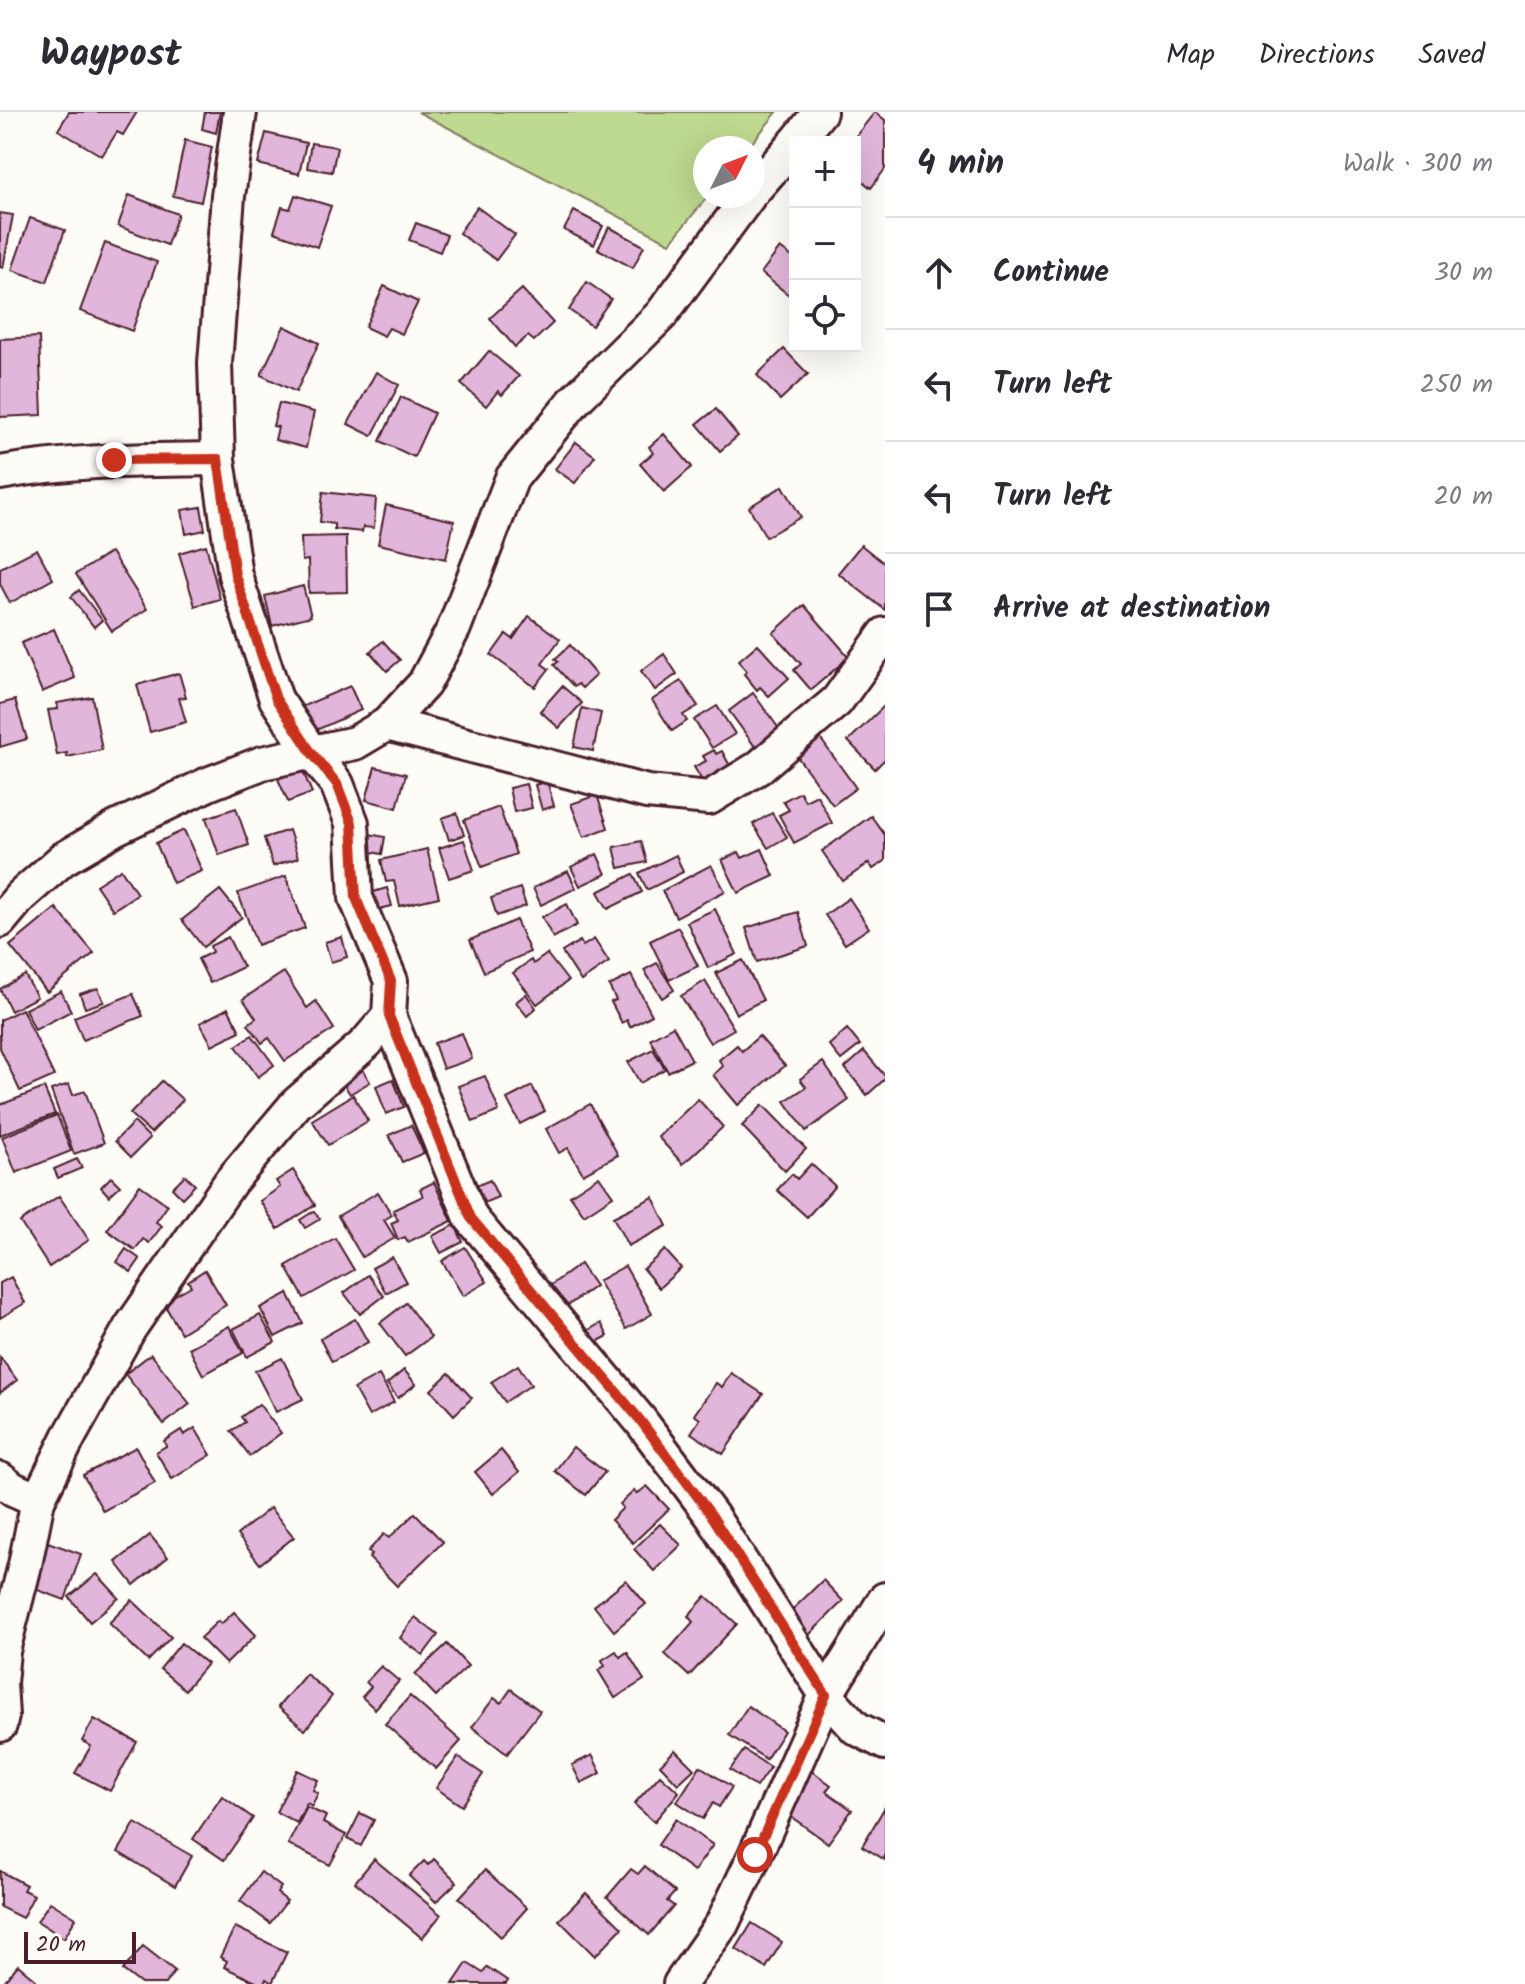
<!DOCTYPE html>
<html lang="en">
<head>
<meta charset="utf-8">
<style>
  :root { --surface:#fff; --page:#f7f7f7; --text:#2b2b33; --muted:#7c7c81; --line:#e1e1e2 }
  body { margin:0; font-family:Kalam,sans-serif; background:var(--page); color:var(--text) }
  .controls { position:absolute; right:24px; top:24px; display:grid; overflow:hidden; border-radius:0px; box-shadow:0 8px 32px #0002 }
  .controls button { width:72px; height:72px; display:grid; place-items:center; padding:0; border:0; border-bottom:2px solid var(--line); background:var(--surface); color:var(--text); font:40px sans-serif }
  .compass { position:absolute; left:693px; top:24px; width:72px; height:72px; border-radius:50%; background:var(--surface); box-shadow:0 8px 32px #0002; rotate:48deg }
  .scale { position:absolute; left:24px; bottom:20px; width:112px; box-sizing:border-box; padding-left:8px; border:4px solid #4a1f2b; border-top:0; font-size:22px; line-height:28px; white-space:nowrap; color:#4a1f2b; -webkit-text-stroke:6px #fdfcf7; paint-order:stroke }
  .stop { position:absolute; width:24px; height:24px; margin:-18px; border:6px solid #c8321e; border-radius:50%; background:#fff }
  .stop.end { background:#c8321e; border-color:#fff; box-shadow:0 2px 8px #0008 }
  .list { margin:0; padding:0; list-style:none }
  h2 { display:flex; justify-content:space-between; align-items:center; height:104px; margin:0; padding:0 32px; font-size:34px }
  h2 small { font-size:26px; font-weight:400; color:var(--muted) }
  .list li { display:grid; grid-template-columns:52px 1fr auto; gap:24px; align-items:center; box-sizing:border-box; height:112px; padding:0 32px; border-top:2px solid var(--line) }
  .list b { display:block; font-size:30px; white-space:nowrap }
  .list em { font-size:26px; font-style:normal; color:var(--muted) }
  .icon { flex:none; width:44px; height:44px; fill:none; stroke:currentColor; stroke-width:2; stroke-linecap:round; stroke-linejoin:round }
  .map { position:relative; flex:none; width:885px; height:1872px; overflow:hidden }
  header { display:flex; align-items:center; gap:48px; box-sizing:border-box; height:112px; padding:0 40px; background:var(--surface); border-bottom:2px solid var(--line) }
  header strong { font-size:38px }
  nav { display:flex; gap:44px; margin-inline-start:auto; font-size:28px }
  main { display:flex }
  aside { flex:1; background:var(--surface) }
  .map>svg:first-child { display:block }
</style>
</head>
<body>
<header>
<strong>Waypost</strong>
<nav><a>Map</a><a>Directions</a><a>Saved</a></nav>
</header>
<main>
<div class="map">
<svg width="885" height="1872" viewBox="0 0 885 1872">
  <rect width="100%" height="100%" fill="#fdfcf7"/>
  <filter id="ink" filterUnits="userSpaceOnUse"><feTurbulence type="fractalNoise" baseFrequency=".0125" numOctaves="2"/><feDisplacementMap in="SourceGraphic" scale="16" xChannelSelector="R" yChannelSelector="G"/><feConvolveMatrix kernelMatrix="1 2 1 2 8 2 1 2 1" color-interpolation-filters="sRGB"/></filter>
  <g filter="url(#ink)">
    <!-- green -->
    <polygon fill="#bed990" stroke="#847c5e" stroke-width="2" points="418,0 777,0 748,36 705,36 705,84 708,84 670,131"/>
    <!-- building -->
    <g fill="#e2b6da" stroke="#4a1f2b" stroke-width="2">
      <polygon points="69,0 137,0 123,23 117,20 102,44 58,18"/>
      <polygon points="205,0 220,0 216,21 202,17"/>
      <polygon points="875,0 885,8 885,57 871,76 855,63 855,30 851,30"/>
      <polygon points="266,21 306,31 299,62 258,52"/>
      <polygon points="185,28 212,35 201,90 173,84"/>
      <polygon points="311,31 337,35 332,60 307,56"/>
      <polygon points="129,83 178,102 167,133 118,114"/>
      <polygon points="295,83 331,94 317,135 274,120 282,95 290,97"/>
      <polygon points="477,95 515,123 496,148 459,121"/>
      <polygon points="574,99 603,114 594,133 564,118"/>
      <polygon points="0,101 13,103 3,156 0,155"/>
      <polygon points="30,106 65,118 47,170 12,158"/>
      <polygon points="416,111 447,123 440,140 409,128"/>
      <polygon points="609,115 644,134 633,156 598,137"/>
      <polygon points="105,131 157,150 132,219 80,199"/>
      <polygon points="780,136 795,147 795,185 794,187 761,161"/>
      <polygon points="587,170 611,187 592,214 569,198"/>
      <polygon points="384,174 418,190 402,222 389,216 384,224 365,215"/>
      <polygon points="522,177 553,211 534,229 528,224 515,235 490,206"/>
      <polygon points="284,214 319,231 296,280 261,263"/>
      <polygon points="39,225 42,303 0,305 0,227"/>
      <polygon points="784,237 808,262 780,288 757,263"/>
      <polygon points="489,239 519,264 502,283 498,279 486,294 461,272"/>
      <polygon points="376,260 399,273 372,324 348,312"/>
      <polygon points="401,285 434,301 414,345 380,329"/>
      <polygon points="279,291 314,300 306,336 275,328 278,315 273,314"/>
      <polygon points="716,297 738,324 720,339 697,312"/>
      <polygon points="664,322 692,355 664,380 640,352 653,341 649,335"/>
      <polygon points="576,330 595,344 575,371 555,357"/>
      <polygon points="783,374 801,405 766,425 749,395"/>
      <polygon points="323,380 376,386 374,416 363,415 362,420 334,417 334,412 320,410"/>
      <polygon points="386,393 454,409 446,447 378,432"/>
      <polygon points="201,395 205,418 186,422 182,398"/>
      <polygon points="346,424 347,480 309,481 308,448 302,449 301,425"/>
      <polygon points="206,433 220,487 195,494 179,441"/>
      <polygon points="861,433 885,452 885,498 838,461"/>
      <polygon points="37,437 53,467 10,491 0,472 0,456"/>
      <polygon points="111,440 147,497 112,519 76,462"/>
      <polygon points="303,474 311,504 272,514 265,484"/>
      <polygon points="79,478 102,508 94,515 71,485"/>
      <polygon points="804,493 849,545 811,578 794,558 801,552 773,521"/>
      <polygon points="529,504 560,527 542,552 549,557 535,575 491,543 506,522 513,527"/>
      <polygon points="54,517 75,566 42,580 21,531"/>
      <polygon points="383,529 400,548 387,559 370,540"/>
      <polygon points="758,532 789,566 769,584 760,575 757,578 744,562 747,559 738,549"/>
      <polygon points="570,533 596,563 582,576 578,572 574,575 554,553 558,550 555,547"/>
      <polygon points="664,542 677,562 655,578 641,559"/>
      <polygon points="179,561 186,585 179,586 186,610 150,620 137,573"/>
      <polygon points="681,569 698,594 683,603 687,609 672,619 652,588"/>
      <polygon points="350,574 361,598 312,620 301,595"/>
      <polygon points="562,574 582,591 559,616 540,599"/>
      <polygon points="753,581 780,618 756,636 729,599"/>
      <polygon points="92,585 102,638 67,645 67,641 57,643 48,598 58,597 57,591"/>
      <polygon points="15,588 27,627 0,635 0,592"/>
      <polygon points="885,593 885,647 875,657 848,629"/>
      <polygon points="717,594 735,622 712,636 694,608"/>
      <polygon points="582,596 601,601 593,639 574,635"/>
      <polygon points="820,626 856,676 833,693 796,643"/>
      <polygon points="714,638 716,642 722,639 731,656 704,672 694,655 706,649 703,644"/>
      <polygon points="375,655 406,662 397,696 366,688"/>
      <polygon points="302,657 312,681 288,690 278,667"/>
      <polygon points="547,669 554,694 542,698 535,673"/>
      <polygon points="526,672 532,696 514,700 509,676"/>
      <polygon points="800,680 805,689 817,683 832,711 794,731 779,703 789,698 783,689"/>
      <polygon points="597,683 608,716 584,725 571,692"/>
      <polygon points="499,695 516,742 482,755 464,708"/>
      <polygon points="236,696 249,733 219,743 206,706"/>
      <polygon points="457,701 464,723 449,728 442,706"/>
      <polygon points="772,701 787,725 768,736 753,712"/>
      <polygon points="871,704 885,723 885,749 873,757 869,751 843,769 822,739"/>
      <polygon points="184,718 202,759 173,771 156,731"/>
      <polygon points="289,718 298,746 273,754 264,726"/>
      <polygon points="364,721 385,725 382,742 361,738"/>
      <polygon points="464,728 474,758 449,766 439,736"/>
      <polygon points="641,729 647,750 619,756 614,735"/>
      <polygon points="427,737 439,785 400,794 394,769 386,770 381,748"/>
      <polygon points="762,737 774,764 738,781 722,748 739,740 742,746"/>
      <polygon points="597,742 606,762 580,774 571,755"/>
      <polygon points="676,743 683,760 647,778 639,761"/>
      <polygon points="711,753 725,779 676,805 662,779"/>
      <polygon points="121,757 137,782 113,798 96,773"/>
      <polygon points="568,759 576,776 541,793 533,776"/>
      <polygon points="633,762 642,780 608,797 598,780"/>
      <polygon points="286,764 305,816 257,833 238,781"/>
      <polygon points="387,776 392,794 375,798 370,781"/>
      <polygon points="520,776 526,794 497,804 491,786"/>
      <polygon points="220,778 242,805 203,835 182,808"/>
      <polygon points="849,786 869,816 845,832 825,803"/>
      <polygon points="567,792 577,813 553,826 542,805"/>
      <polygon points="56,796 94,841 47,880 10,834"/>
      <polygon points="715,797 737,842 708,856 687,810"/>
      <polygon points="798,800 808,834 757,850 746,816"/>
      <polygon points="516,808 530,840 484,860 470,828"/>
      <polygon points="678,815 698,854 669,868 650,829"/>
      <polygon points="228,825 243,855 210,871 198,847 212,840 210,834"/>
      <polygon points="342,825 347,845 331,850 325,830"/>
      <polygon points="594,827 609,850 581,869 562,840 580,829 583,834"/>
      <polygon points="547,842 568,869 537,892 513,861 531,848 533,852"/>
      <polygon points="743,848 763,888 736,902 716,861"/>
      <polygon points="657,851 674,878 662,886 644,858"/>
      <polygon points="284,860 307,896 316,889 334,917 285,949 269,926 262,931 248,912 256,906 243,887"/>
      <polygon points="25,863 37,885 11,899 0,877"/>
      <polygon points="631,863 652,903 630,915 627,908 622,911 611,890 616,888 609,874"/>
      <polygon points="705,869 734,917 710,931 681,884"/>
      <polygon points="98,876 104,890 85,896 80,882"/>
      <polygon points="61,879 71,899 35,918 25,897"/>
      <polygon points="133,882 143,904 83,928 74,905"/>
      <polygon points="526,882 536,896 527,904 516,890"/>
      <polygon points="228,896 240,919 212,933 200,911"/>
      <polygon points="22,897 54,964 20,979 0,936 0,908"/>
      <polygon points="673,914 692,948 668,960 650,927"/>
      <polygon points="847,917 860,933 841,948 829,933"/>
      <polygon points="462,921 472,947 443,957 434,931"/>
      <polygon points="252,923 274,953 258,965 236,934"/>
      <polygon points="759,924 785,954 738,993 713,963 723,954 719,948 737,933 742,939"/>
      <polygon points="653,937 665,957 640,971 628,950"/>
      <polygon points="864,939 885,964 885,967 867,983 845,956"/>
      <polygon points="823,950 849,988 806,1019 785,989 806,975 800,967"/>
      <polygon points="363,958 370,970 350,982 343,971"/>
      <polygon points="485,964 499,999 473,1010 458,974"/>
      <polygon points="393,967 404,995 386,1002 376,974"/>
      <polygon points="162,969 183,988 151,1021 130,1002"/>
      <polygon points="69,972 73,983 85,979 104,1031 74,1042 51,978"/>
      <polygon points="532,974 545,999 520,1012 507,987"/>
      <polygon points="44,976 55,1002 0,1023 0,993"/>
      <polygon points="353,983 368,1009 328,1033 312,1008"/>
      <polygon points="698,987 723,1015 683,1052 658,1025"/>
      <polygon points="590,992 618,1043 583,1062 568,1036 559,1041 546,1017"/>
      <polygon points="763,993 806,1037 785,1059 742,1014"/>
      <polygon points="57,1003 71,1039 16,1061 2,1025"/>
      <polygon points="134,1010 150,1026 131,1045 115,1029"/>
      <polygon points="411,1013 424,1041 402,1050 389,1023"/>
      <polygon points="77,1047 82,1056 58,1066 54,1057"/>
      <polygon points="811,1052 835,1074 807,1105 777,1078 792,1062 797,1067"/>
      <polygon points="293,1058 315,1093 278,1117 260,1089 280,1075 276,1069"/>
      <polygon points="185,1063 195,1073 182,1086 172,1076"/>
      <polygon points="599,1064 613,1084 584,1103 570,1083"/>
      <polygon points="111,1065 120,1074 109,1084 101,1075"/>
      <polygon points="490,1068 498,1085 479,1093 471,1076"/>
      <polygon points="434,1070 452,1109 408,1130 405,1125 398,1128 391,1111 398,1108 393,1098 423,1084 420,1077"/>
      <polygon points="140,1073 168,1093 156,1110 162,1114 149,1131 143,1127 135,1138 107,1118"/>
      <polygon points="378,1080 392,1103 384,1108 395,1126 362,1145 338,1104"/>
      <polygon points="59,1084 89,1128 49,1155 20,1110"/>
      <polygon points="653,1085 667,1114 628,1134 613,1105"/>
      <polygon points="314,1099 320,1107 305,1116 300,1108"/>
      <polygon points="455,1113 463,1130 441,1141 432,1124"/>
      <polygon points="335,1126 354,1158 304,1186 286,1154"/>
      <polygon points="465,1135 487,1170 463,1184 442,1149"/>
      <polygon points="126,1137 140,1147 131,1160 117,1150"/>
      <polygon points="665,1138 681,1156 659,1176 643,1157"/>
      <polygon points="392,1145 406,1170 386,1181 372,1156"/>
      <polygon points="580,1152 595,1174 567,1194 551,1173"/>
      <polygon points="625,1154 652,1202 626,1217 598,1169"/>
      <polygon points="205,1158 226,1193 181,1221 163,1190 191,1174 188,1169"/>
      <polygon points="368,1163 384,1184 360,1202 344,1181"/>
      <polygon points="11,1165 25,1191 0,1206 0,1171"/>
      <polygon points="288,1181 303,1211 275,1225 260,1196"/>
      <polygon points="406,1191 431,1225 405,1244 380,1211"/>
      <polygon points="260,1203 275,1230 247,1245 233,1217"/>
      <polygon points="355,1207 368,1230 332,1250 320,1227"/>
      <polygon points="601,1211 608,1224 591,1233 585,1220"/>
      <polygon points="229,1214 243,1241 203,1263 189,1236"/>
      <polygon points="151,1242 190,1292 164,1312 125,1262"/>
      <polygon points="0,1245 17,1268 0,1281"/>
      <polygon points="282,1246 303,1287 276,1300 255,1259"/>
      <polygon points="518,1253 531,1273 505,1290 491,1270"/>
      <polygon points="404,1258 416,1272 398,1286 387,1272"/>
      <polygon points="449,1261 472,1286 454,1303 431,1278"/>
      <polygon points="731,1261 763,1282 723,1342 691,1321 700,1307 694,1303 716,1271 722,1275"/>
      <polygon points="379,1263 394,1290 369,1304 354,1277"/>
      <polygon points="259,1292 281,1321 250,1344 231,1319 245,1310 241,1305"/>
      <polygon points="195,1316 211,1343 172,1367 156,1340 166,1334 164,1329 181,1318 184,1323"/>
      <polygon points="136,1335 155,1371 103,1399 83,1363"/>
      <polygon points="573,1335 605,1360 586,1383 555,1359"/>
      <polygon points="501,1338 519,1360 493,1382 475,1360"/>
      <polygon points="647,1374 669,1397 633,1431 611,1408 623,1396 620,1392 634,1379 637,1382"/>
      <polygon points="270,1396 294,1425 260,1452 237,1423"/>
      <polygon points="415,1401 443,1430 397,1474 369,1446 372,1442 368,1439 384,1422 389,1426"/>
      <polygon points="660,1412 681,1433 654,1459 634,1437"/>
      <polygon points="150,1423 168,1445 134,1473 116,1450"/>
      <polygon points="48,1430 81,1442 65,1488 32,1476"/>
      <polygon points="97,1462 119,1486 90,1510 69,1485"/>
      <polygon points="626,1468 646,1492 614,1519 594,1494"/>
      <polygon points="823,1468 843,1489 809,1523 788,1502"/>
      <polygon points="706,1484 737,1512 689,1564 665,1542 693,1510 688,1504"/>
      <polygon points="132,1488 171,1525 148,1549 109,1511"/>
      <polygon points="234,1500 256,1523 226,1552 200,1526 218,1509 221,1512"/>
      <polygon points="415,1505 438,1523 423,1543 400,1526"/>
      <polygon points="181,1531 207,1552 185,1578 160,1557"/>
      <polygon points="447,1532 468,1554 436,1584 415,1562"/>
      <polygon points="616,1539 620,1545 627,1540 644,1568 615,1586 598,1558 605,1554 602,1548"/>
      <polygon points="381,1554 399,1569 375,1597 362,1585 371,1575 366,1570"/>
      <polygon points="306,1562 332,1584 305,1618 278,1595"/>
      <polygon points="511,1577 540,1599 507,1642 472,1615 494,1586 501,1591"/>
      <polygon points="410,1584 461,1629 436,1657 385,1612"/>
      <polygon points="748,1594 784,1619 766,1647 729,1623"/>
      <polygon points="94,1607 137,1630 110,1679 75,1661 91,1634 82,1629"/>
      <polygon points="675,1638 694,1657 678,1672 660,1653"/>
      <polygon points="744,1638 770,1655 756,1675 730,1658"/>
      <polygon points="592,1643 601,1661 581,1671 572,1653"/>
      <polygon points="458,1645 483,1662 462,1694 436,1676"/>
      <polygon points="700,1654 732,1675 719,1695 713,1691 703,1707 677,1690"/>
      <polygon points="297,1658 318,1668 313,1678 318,1681 312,1694 307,1691 297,1711 276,1700"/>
      <polygon points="812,1659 831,1673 826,1679 852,1698 828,1731 783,1699"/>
      <polygon points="660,1663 679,1680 654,1710 634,1692"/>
      <polygon points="222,1684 253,1706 224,1748 193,1727"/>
      <polygon points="307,1695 326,1704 323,1711 346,1723 330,1753 288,1732"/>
      <polygon points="885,1695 885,1748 862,1734"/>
      <polygon points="360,1701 374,1708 361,1734 347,1727"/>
      <polygon points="676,1707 713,1733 694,1759 658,1733"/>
      <polygon points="135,1711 192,1744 175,1774 118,1740"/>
      <polygon points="374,1747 441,1803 422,1826 355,1770"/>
      <polygon points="434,1747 457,1770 436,1790 409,1764 424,1749 428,1753"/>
      <polygon points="645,1754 675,1780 667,1789 674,1794 649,1823 607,1785 631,1757 638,1762"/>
      <polygon points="485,1758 527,1796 501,1825 459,1786"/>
      <polygon points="0,1759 26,1773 23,1778 34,1783 22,1806 0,1795"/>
      <polygon points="261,1760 281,1775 277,1781 287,1789 270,1811 240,1789"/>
      <polygon points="586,1781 622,1816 595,1844 559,1808"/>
      <polygon points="50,1790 76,1806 64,1826 37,1809"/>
      <polygon points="752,1811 782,1830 766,1856 736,1837"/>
      <polygon points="235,1815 287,1840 272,1871 266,1867 263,1872 260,1872 224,1855 227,1849 220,1845"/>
      <polygon points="143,1834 175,1859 165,1872 141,1872 123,1858"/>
      <polygon points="467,1851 483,1861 487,1855 508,1869 506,1872 453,1872"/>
      <polygon points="18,1853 36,1868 33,1872 2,1872"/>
    </g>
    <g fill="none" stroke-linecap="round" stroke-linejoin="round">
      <defs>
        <g id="street">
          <polyline points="796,30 820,0"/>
          <polyline points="753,79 795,31"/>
          <path d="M0,361C72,348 145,348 218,347"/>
          <polyline points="387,612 647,680 709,686 758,656 837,589 885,522"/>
          <polyline points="0,809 21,784 63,747 116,716 208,672 262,651 355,631 387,612 424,572 454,516 512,366 575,288 661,203 749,84"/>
          <polyline points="389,904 471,1106 640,1308 712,1404 826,1583 856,1616 885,1631"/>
          <polyline points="0,1367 13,1377 38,1388"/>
          <polyline points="0,1613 2,1604 0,1571 3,1539 25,1453 38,1388 69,1325 130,1216 231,1069 296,992 366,931 389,904 391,869 356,786 352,711 337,672 311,640 276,587 235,463 218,347 215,251 228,84 240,0"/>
          <polyline points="680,1872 722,1812 755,1743 826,1583 885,1487"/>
        </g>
      </defs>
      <!-- street casing -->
      <use href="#street" stroke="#4a1f2b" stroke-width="38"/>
      <!-- street -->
      <use href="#street" stroke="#fdfcf7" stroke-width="32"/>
    </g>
  </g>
  <g fill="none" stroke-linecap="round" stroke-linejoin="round" filter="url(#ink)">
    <!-- route -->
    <polyline stroke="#c8321e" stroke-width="10" points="114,348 218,347 235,463 276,587 311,640 337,672 352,711 356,786 391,869 389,904 471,1106 640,1308 712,1404 826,1583 755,1743"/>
  </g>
</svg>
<div class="controls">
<button>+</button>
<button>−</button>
<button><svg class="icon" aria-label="locate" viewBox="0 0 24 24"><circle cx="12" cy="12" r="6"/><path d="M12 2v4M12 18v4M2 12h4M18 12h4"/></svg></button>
</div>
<svg class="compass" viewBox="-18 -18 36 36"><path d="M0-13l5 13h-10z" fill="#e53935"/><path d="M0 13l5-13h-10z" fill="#7c7c81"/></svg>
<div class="scale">20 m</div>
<div class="stop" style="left:755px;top:1743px"></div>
<div class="stop end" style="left:114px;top:348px"></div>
</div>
<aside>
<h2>4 min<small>Walk · 300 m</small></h2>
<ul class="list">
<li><svg class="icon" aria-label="ahead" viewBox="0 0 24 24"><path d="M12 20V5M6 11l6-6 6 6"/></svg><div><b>Continue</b></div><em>30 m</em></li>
<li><svg class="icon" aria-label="left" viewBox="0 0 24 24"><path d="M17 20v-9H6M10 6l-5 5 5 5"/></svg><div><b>Turn left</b></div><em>250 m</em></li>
<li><svg class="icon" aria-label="left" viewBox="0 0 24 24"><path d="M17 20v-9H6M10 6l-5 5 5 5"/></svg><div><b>Turn left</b></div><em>20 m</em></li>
<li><svg class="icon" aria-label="arrive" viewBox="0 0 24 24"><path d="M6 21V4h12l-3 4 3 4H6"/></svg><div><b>Arrive at destination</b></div></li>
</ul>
</aside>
</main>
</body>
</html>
